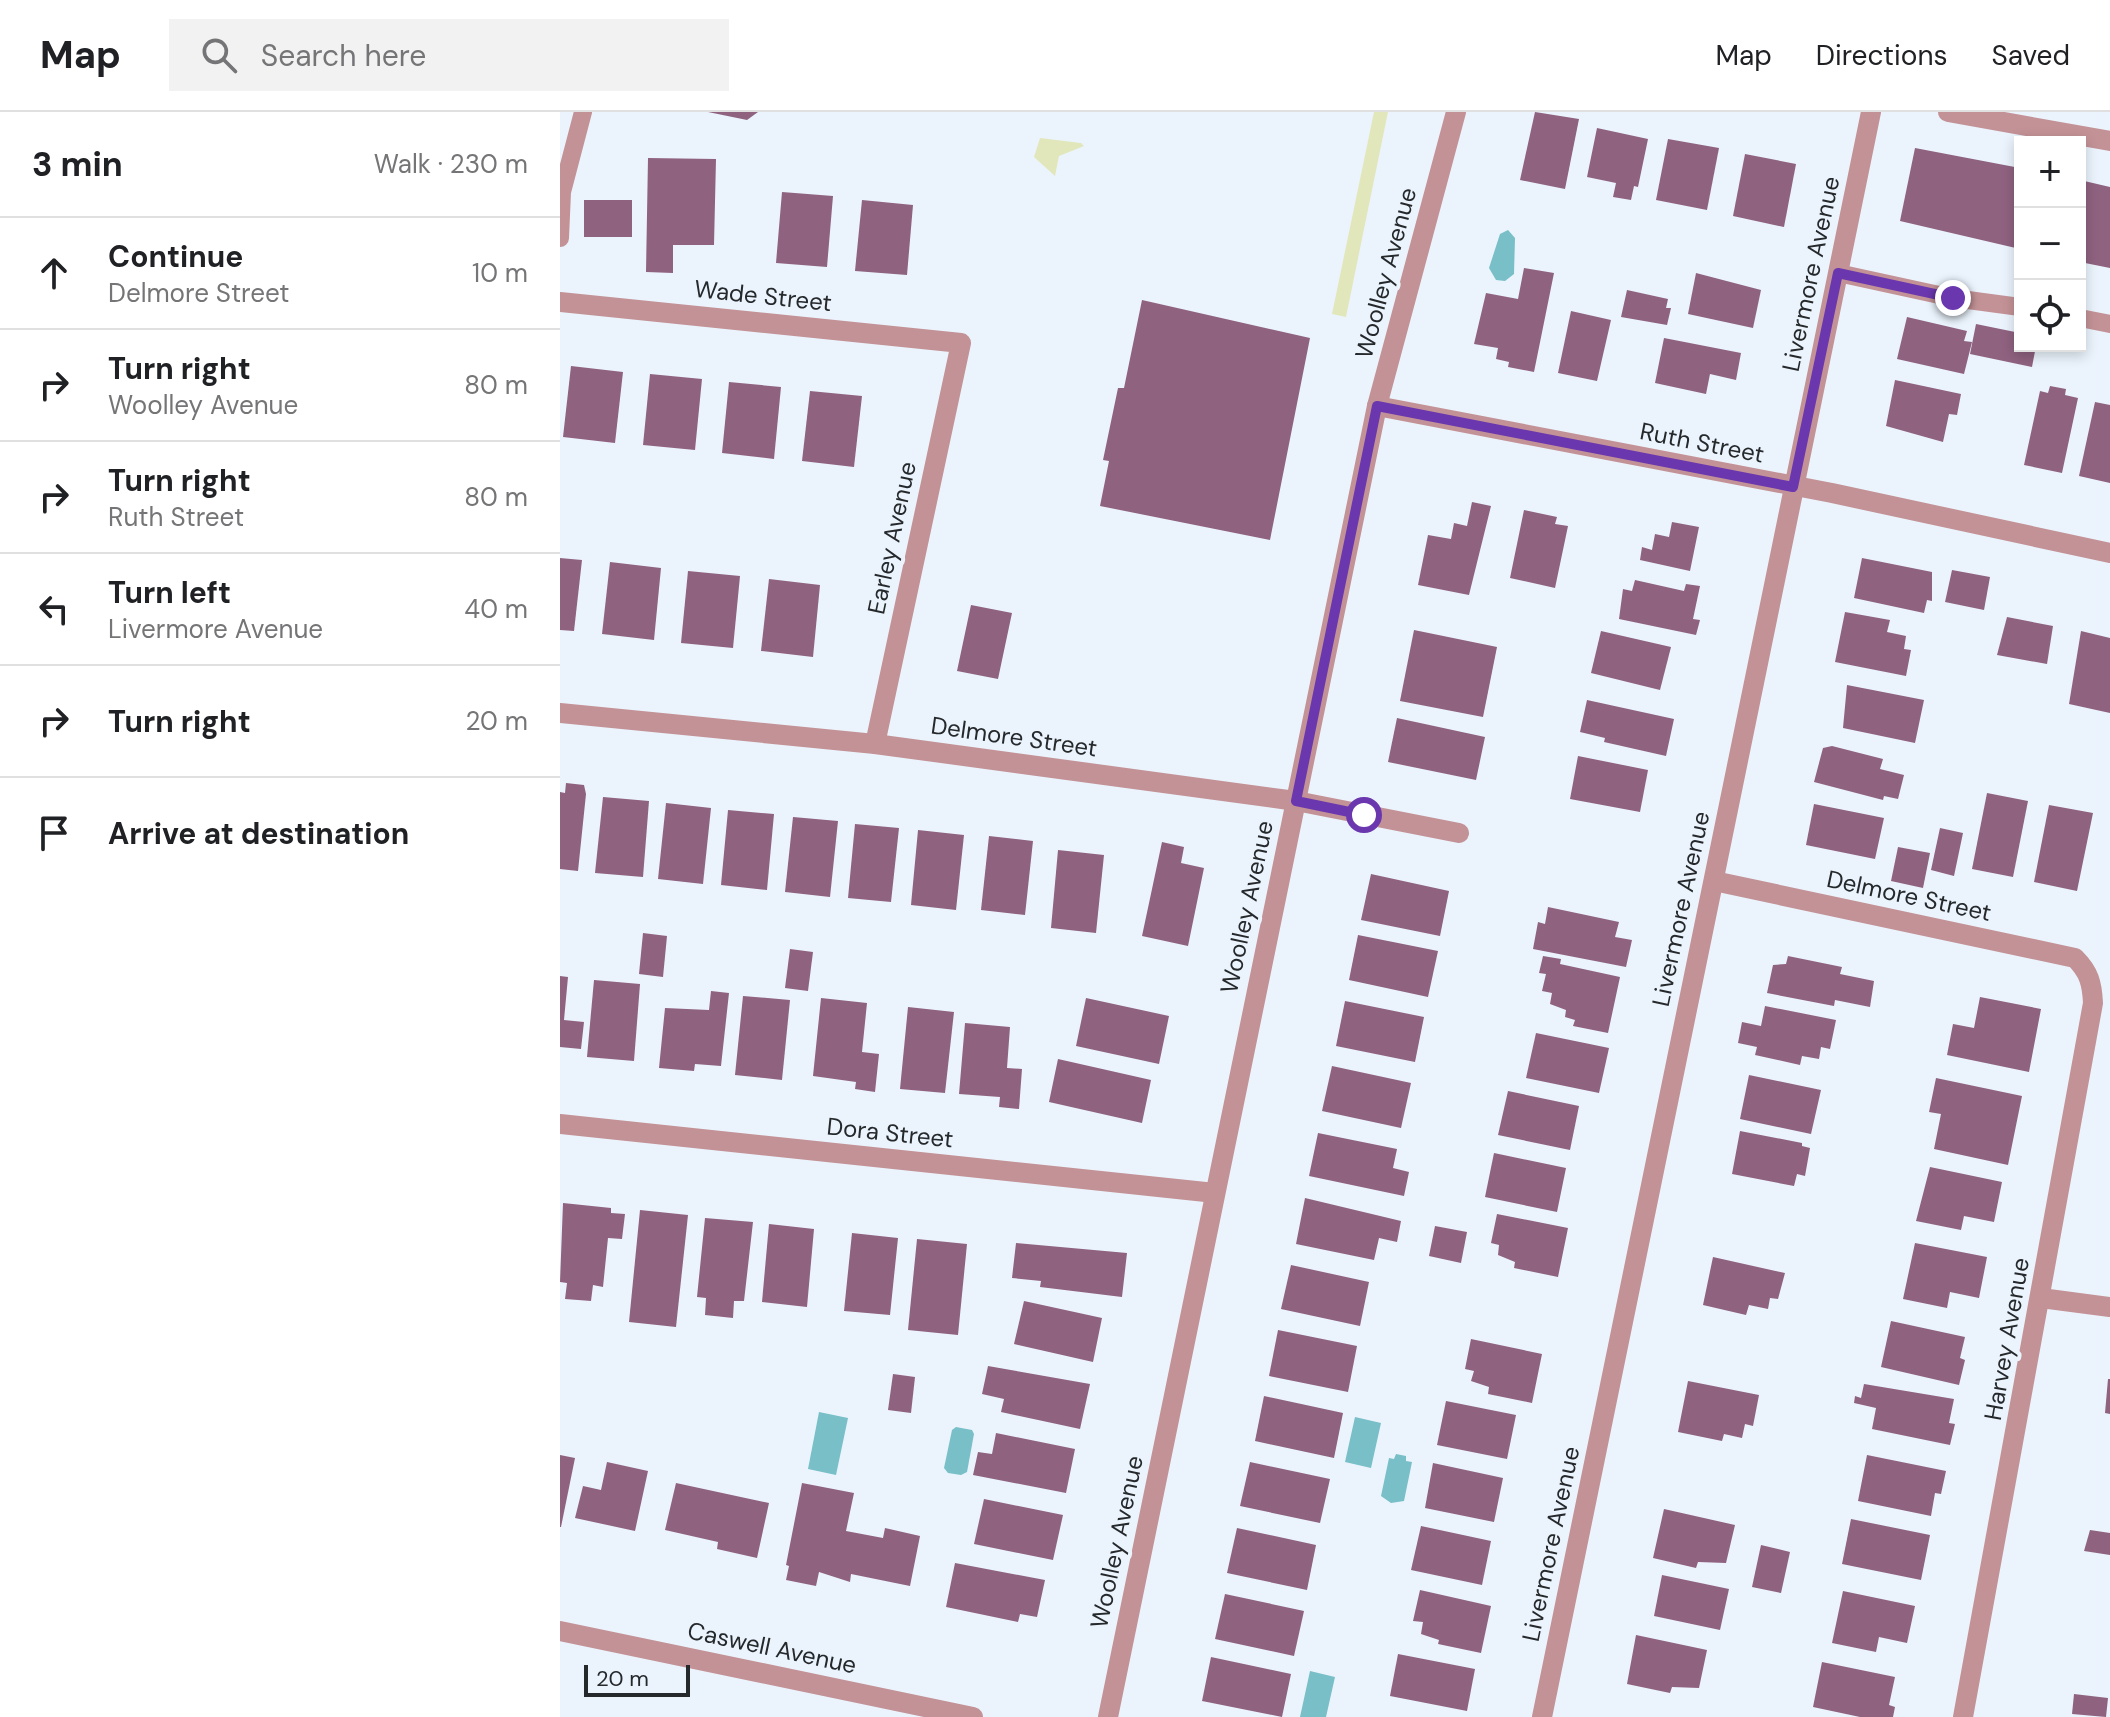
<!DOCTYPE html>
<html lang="en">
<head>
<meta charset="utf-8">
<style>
  :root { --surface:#fff; --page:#f2f2f2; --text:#202124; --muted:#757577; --line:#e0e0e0 }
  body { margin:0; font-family:"DM Sans",sans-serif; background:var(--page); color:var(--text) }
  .controls { position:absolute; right:24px; top:24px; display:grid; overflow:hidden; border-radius:0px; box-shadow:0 4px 12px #0003 }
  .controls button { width:72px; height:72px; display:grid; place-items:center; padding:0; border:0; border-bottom:2px solid var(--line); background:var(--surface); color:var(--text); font:40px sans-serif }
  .scale { position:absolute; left:24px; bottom:20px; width:106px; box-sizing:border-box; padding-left:8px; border:4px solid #26292c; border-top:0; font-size:22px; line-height:28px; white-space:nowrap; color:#26292c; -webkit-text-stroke:6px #ebf4fd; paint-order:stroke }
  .stop { position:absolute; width:24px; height:24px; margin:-18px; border:6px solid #6a37ae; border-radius:50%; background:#fff }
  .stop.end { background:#6a37ae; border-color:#fff; box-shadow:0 2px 8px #0008 }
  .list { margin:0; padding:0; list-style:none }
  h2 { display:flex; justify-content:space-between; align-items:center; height:104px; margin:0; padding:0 32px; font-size:34px }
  h2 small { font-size:26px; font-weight:400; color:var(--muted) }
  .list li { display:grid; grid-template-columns:52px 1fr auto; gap:24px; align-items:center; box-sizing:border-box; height:112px; padding:0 32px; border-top:2px solid var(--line) }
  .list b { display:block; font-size:30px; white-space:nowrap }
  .list p { margin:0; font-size:26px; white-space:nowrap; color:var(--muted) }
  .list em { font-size:26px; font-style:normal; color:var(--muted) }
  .icon { flex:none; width:44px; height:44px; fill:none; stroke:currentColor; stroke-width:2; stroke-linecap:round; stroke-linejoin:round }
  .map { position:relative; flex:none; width:1550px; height:1605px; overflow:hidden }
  header { display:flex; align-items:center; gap:48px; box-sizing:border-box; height:112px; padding:0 40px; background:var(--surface); border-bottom:2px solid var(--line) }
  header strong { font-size:38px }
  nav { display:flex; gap:44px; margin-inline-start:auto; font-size:28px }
  .search { width:560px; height:72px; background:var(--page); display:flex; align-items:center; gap:20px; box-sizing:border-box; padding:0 28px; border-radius:0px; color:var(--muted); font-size:30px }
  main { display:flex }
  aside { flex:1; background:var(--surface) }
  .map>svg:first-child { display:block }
</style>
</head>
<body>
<header>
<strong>Map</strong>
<div class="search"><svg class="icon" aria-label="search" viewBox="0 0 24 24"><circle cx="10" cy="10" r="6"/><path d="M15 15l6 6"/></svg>Search here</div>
<nav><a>Map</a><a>Directions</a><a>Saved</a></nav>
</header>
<main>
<aside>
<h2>3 min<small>Walk · 230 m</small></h2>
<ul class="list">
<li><svg class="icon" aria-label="ahead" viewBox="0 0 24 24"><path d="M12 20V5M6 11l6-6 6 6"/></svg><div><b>Continue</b><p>Delmore Street</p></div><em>10 m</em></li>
<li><svg class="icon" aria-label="right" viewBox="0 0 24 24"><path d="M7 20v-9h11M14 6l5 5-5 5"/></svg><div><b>Turn right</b><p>Woolley Avenue</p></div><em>80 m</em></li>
<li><svg class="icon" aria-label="right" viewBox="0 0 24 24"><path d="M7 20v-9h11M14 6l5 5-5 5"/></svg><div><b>Turn right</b><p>Ruth Street</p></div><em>80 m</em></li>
<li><svg class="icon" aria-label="left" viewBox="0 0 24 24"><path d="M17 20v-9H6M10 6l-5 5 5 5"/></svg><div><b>Turn left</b><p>Livermore Avenue</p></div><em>40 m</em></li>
<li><svg class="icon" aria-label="right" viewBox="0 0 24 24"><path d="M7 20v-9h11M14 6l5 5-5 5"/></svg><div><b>Turn right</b></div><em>20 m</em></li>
<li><svg class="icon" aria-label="arrive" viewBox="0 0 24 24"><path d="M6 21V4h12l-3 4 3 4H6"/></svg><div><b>Arrive at destination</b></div></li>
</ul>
</aside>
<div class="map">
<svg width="1550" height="1605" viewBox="0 0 1550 1605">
  <rect width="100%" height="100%" fill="#ebf4fd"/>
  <!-- green -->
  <g fill="#e1e7bb">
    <polygon points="814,0 828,0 786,205 772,202"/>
    <polygon points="480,26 521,31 524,34 499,44 495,64 474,45"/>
  </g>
  <!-- water -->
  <g fill="#78bfc8">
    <polygon points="948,118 955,126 954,162 945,169 936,168 929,156 940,122"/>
    <polygon points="259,1300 288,1306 276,1363 248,1357"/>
    <polygon points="795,1305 821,1311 811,1356 785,1350"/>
    <polygon points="396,1315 412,1318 414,1322 407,1360 401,1363 388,1361 384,1356 392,1318"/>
    <polygon points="836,1342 846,1344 846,1349 852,1350 844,1389 831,1391 821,1384 829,1346 834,1347"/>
    <polygon points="750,1559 775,1565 766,1605 740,1605"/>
  </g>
  <!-- building -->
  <g fill="#8f6280">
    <polygon points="148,0 198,0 187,8"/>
    <polygon points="975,0 1019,7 1005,77 960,68"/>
    <polygon points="1037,16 1088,27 1078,75 1074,74 1071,88 1053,85 1056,71 1027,65"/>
    <polygon points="1108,27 1159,36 1147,98 1096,88"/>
    <polygon points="1355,36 1460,56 1460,137 1340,109"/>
    <polygon points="1185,42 1236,52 1224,115 1173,104"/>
    <polygon points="88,46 156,47 154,133 113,133 113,161 86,160"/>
    <polygon points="1520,68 1550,75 1550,156 1520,150"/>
    <polygon points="222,80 273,84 267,155 216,151"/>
    <rect x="24" y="88" width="48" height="37"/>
    <polygon points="302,88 353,93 347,163 295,159"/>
    <polygon points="964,156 994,161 974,260 948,255 949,250 936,247 938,236 914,232 926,181 958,187"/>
    <polygon points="1136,161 1201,178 1193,216 1128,202"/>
    <polygon points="1067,178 1108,187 1106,196 1111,196 1107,213 1061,205"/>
    <polygon points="582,188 750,226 710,428 540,394 549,349 543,348 558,276 564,276"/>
    <polygon points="1011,199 1051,208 1037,269 998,261"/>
    <polygon points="1347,205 1407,219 1404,229 1412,230 1404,262 1337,247"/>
    <polygon points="1416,212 1460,221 1460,234 1476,234 1472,255 1410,242"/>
    <polygon points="1104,226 1181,241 1176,268 1150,262 1146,282 1095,271"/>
    <polygon points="11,254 63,260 55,331 3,325"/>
    <polygon points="90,262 142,267 135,338 83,333"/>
    <polygon points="1335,268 1401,282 1397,303 1389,302 1383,330 1326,314"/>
    <polygon points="169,270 221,275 214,347 162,341"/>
    <polygon points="1490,274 1506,277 1505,283 1518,286 1502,361 1464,353 1480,279 1488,281"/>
    <polygon points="250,279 302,284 294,355 242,349"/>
    <polygon points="1535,290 1550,293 1550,371 1519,364"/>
    <polygon points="912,390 931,394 909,483 858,473 868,423 891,427 894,411 907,414"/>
    <polygon points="964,398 997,405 995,412 1008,414 995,476 950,466"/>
    <polygon points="1112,410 1139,415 1130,459 1080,448 1082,435 1092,438 1095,422 1109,425"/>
    <polygon points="0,446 22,448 14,519 0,518"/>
    <polygon points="1302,446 1372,460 1372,489 1367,488 1364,501 1294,486"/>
    <polygon points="50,450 101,456 94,528 42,522"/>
    <polygon points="1392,458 1430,465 1424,498 1385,490"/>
    <polygon points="128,459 180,464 173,536 121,531"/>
    <polygon points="209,467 260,473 253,545 201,539"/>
    <polygon points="1075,468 1124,479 1126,472 1140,474 1133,507 1140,508 1136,523 1059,507 1063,477 1072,479"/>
    <polygon points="411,493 452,501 438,567 397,559"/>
    <polygon points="1285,500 1330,508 1327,520 1346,524 1344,537 1351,538 1346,564 1275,550"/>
    <polygon points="1447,505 1493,514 1487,552 1437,543"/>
    <polygon points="854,518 937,535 923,605 840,589"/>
    <polygon points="1041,519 1111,535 1100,578 1031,561"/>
    <polygon points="1521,519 1550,526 1550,601 1509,592"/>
    <polygon points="1287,573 1364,588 1355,631 1283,616"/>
    <polygon points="1027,588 1114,607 1106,644 1044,630 1045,626 1020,620"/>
    <polygon points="837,606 925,625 916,668 828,650"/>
    <polygon points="1272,634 1323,647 1320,657 1344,663 1338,687 1324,684 1323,688 1254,670 1263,636"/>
    <polygon points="1018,644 1088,658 1080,700 1010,687"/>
    <polygon points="6,671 24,673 26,682 18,759 0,757 0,680 5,681"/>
    <polygon points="1427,681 1468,689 1453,765 1412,757"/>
    <polygon points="43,685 89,689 83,765 35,761"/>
    <polygon points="106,691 151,696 143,772 98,767"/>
    <polygon points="1254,692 1324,706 1315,747 1246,733"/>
    <polygon points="1489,693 1533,701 1517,779 1474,770"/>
    <polygon points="168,698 214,702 207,778 161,773"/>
    <polygon points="233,705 278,709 270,785 225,780"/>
    <polygon points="295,712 339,716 331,790 288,786"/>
    <polygon points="1380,716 1403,721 1394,764 1371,758"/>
    <polygon points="358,718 404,723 396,798 351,793"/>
    <polygon points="429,724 473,729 465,803 421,798"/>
    <polygon points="602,730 624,735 621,751 644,756 628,834 582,824"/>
    <polygon points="1338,735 1370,741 1363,776 1331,769"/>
    <polygon points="498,738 544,743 536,821 491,816"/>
    <polygon points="811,762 889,779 880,824 801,808"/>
    <polygon points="988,795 1059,810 1055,825 1072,828 1066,855 973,837 978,810 985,812"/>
    <polygon points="83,821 107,824 103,865 79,862"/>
    <polygon points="798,823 878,839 868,885 789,868"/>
    <polygon points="230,837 253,840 248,879 225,876"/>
    <polygon points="983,844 1001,847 1000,852 1060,865 1048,921 1013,914 1015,908 1005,905 1006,898 990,892 992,881 982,879 986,862 979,861"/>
    <polygon points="1228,844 1282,855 1280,862 1314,869 1310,895 1275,888 1274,894 1207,881 1213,853 1226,852"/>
    <polygon points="0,864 8,865 4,908 24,910 21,937 0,935"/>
    <polygon points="34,868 80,872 74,949 27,945"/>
    <polygon points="151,879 169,881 161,954 135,952 134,959 99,956 105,896 149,898"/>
    <polygon points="183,884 230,888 222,968 175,963"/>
    <polygon points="1420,885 1481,897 1469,960 1387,943 1393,912 1414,916"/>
    <polygon points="261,886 307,891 302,940 319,942 315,980 295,977 296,970 253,964"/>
    <polygon points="526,886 609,904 599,952 516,934"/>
    <polygon points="785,889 864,905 855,950 776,934"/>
    <polygon points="1205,894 1276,908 1270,937 1261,935 1259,947 1242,944 1240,953 1195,943 1197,935 1178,931 1182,910 1201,914"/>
    <polygon points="348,895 394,900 385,981 340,977"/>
    <polygon points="405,911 450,915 447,956 462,957 459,997 439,995 440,985 399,982"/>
    <polygon points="976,921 1049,936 1039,981 966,966"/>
    <polygon points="498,947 591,968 582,1011 489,990"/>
    <polygon points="772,954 851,971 841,1016 762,999"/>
    <polygon points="1189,963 1261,978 1251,1022 1180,1007"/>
    <polygon points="1376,966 1462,984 1448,1053 1374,1037 1381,1002 1369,1000"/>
    <polygon points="948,979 1019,994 1010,1038 938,1023"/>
    <polygon points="1180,1019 1242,1031 1242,1034 1250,1036 1245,1064 1237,1062 1234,1074 1172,1062"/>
    <polygon points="758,1021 837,1037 833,1056 849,1060 844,1084 749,1064"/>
    <polygon points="934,1041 1006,1056 997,1100 925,1085"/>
    <polygon points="1370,1055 1442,1070 1434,1110 1404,1104 1401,1118 1356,1109"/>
    <polygon points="745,1086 841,1109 837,1130 819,1126 814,1148 736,1132"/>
    <polygon points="3,1091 51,1096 51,1101 65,1102 62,1127 48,1126 43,1175 33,1173 31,1189 5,1187 7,1171 0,1170"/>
    <polygon points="80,1098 128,1103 116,1215 69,1210"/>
    <polygon points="937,1102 1008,1116 998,1165 954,1156 955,1150 938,1143 939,1133 931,1131"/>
    <polygon points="145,1106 193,1110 184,1189 174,1189 173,1206 145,1203 146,1186 137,1185"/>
    <polygon points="209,1112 254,1117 247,1195 202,1190"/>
    <polygon points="875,1114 907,1120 901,1151 869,1144"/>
    <polygon points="292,1121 338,1126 330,1203 284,1199"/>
    <polygon points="357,1127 407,1132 398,1223 348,1218"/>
    <polygon points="456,1131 567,1141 562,1185 480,1175 481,1169 452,1166"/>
    <polygon points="1355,1131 1427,1145 1419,1186 1390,1180 1387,1196 1343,1187"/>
    <polygon points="1153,1145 1225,1161 1218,1187 1210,1186 1208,1197 1189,1193 1186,1203 1143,1193"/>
    <polygon points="731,1153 809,1170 800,1214 721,1197"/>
    <polygon points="464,1189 542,1206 533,1250 454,1232"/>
    <polygon points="1331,1209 1405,1225 1400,1246 1405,1248 1399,1273 1321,1255"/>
    <polygon points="718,1218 797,1234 788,1280 709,1264"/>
    <polygon points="911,1227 982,1242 972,1291 928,1282 929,1275 911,1269 914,1259 905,1257"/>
    <polygon points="428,1254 530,1272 520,1317 441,1300 444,1287 422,1282"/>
    <polygon points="333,1262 355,1265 351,1301 328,1298"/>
    <polygon points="1548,1267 1550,1267 1550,1302 1545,1301"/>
    <polygon points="1128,1269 1199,1283 1193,1314 1185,1312 1182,1326 1164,1322 1162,1329 1118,1320"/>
    <polygon points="1304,1272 1394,1287 1389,1311 1395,1312 1390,1333 1312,1317 1316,1296 1294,1291 1295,1284 1301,1286"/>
    <polygon points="704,1284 783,1301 774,1346 695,1329"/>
    <polygon points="886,1289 956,1303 947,1347 877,1333"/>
    <polygon points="436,1321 515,1337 506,1381 413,1363 418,1340 432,1342"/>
    <polygon points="0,1343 15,1346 1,1415 0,1415"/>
    <polygon points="1307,1343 1386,1359 1381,1382 1375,1381 1371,1404 1298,1389"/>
    <polygon points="47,1350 88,1359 75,1419 15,1406 23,1374 41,1378"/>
    <polygon points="690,1350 770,1367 760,1411 680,1394"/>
    <polygon points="873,1351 943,1366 934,1410 865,1396"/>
    <polygon points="116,1371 209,1391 197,1446 157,1437 158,1430 105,1418"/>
    <polygon points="242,1371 294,1381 286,1419 323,1426 325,1416 360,1424 350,1474 291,1462 290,1470 259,1460 256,1474 226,1468 229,1454 226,1453"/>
    <polygon points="424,1387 503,1403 493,1448 414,1432"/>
    <polygon points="1104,1397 1175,1413 1166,1451 1138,1450 1136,1456 1093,1446"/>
    <polygon points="1291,1407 1370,1423 1361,1468 1282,1452"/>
    <polygon points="861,1414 931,1429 922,1473 851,1458"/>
    <polygon points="677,1416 756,1433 747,1478 667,1461"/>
    <polygon points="1530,1418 1550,1421 1550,1443 1524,1439"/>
    <polygon points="1201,1433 1230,1440 1221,1481 1192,1475"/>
    <polygon points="395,1451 485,1468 477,1505 460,1502 458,1510 386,1495"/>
    <polygon points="1102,1463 1169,1477 1160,1518 1094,1504"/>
    <polygon points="860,1478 931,1494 921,1541 878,1532 879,1528 861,1522 863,1510 853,1509"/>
    <polygon points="1283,1479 1355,1494 1347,1531 1319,1525 1316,1540 1272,1531"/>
    <polygon points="665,1482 744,1499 734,1544 655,1527"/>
    <polygon points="1076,1523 1147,1538 1139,1576 1112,1575 1110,1581 1067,1572"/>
    <polygon points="838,1542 915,1557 907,1599 830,1584"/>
    <polygon points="651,1545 731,1562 722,1605 642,1589"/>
    <polygon points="1262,1550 1335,1565 1329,1593 1335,1595 1333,1605 1300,1605 1253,1595"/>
    <polygon points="1514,1582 1548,1586 1546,1605 1512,1602"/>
  </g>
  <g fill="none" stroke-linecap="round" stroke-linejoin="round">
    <!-- service -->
    <g stroke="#c39296" stroke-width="18">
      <polyline points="0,126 2,80 23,0"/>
      <polyline points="1278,161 1393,186 1460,195"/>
      <polyline points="1520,206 1550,212"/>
    </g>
    <!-- minor -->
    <g stroke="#c39296" stroke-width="20">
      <polyline points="0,190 401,231 315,632"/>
      <polyline points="817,294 1272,381 1550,441"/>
      <polyline points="0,601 315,632 736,689 899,721"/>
      <path d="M1154,769L1515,846C1529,860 1532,871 1533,891L1403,1605"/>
      <polyline points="0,1012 655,1081"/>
      <polyline points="1481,1186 1550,1195"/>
      <polyline points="0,1519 413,1605"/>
      <polyline points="982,1605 1311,0"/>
    </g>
    <!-- tertiary -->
    <g stroke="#c39296" stroke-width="20">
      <polyline points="1388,0 1550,29"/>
      <polyline points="548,1605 817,294 896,0"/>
    </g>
  </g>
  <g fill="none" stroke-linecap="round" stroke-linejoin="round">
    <!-- route -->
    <polyline stroke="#6a37ae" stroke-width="10" points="804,703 736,689 817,294 1233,375 1278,161 1393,186"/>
  </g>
  <g text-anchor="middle" stroke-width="8" stroke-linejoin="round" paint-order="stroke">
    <!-- street labels -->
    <g font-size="24" fill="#26292c" stroke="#ebf4fd">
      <text transform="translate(826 161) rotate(-75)" y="8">Woolley Avenue</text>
      <text transform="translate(1251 162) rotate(-78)" y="8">Livermore Avenue</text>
      <text transform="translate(203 184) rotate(6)" y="8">Wade Street</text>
      <text transform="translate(1142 331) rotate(11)" y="8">Ruth Street</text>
      <text transform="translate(332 426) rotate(-78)" y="8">Earley Avenue</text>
      <text transform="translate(454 625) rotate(8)" y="8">Delmore Street</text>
      <text transform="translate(1349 784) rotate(12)" y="8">Delmore Street</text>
      <text transform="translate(687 795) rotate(-78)" y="8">Woolley Avenue</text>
      <text transform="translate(1121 797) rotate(-78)" y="8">Livermore Avenue</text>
      <text transform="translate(330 1021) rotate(6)" y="8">Dora Street</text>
      <text transform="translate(1447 1227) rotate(-80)" y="8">Harvey Avenue</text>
      <text transform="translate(557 1430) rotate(-78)" y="8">Woolley Avenue</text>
      <text transform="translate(991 1432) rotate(-78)" y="8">Livermore Avenue</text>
      <text transform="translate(212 1536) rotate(12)" y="8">Caswell Avenue</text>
    </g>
  </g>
</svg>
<div class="controls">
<button>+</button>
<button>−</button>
<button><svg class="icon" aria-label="locate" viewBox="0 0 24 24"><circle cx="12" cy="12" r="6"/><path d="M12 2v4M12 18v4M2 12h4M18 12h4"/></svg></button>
</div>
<div class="scale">20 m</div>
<div class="stop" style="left:804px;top:703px"></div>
<div class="stop end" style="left:1393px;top:186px"></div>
</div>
</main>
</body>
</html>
